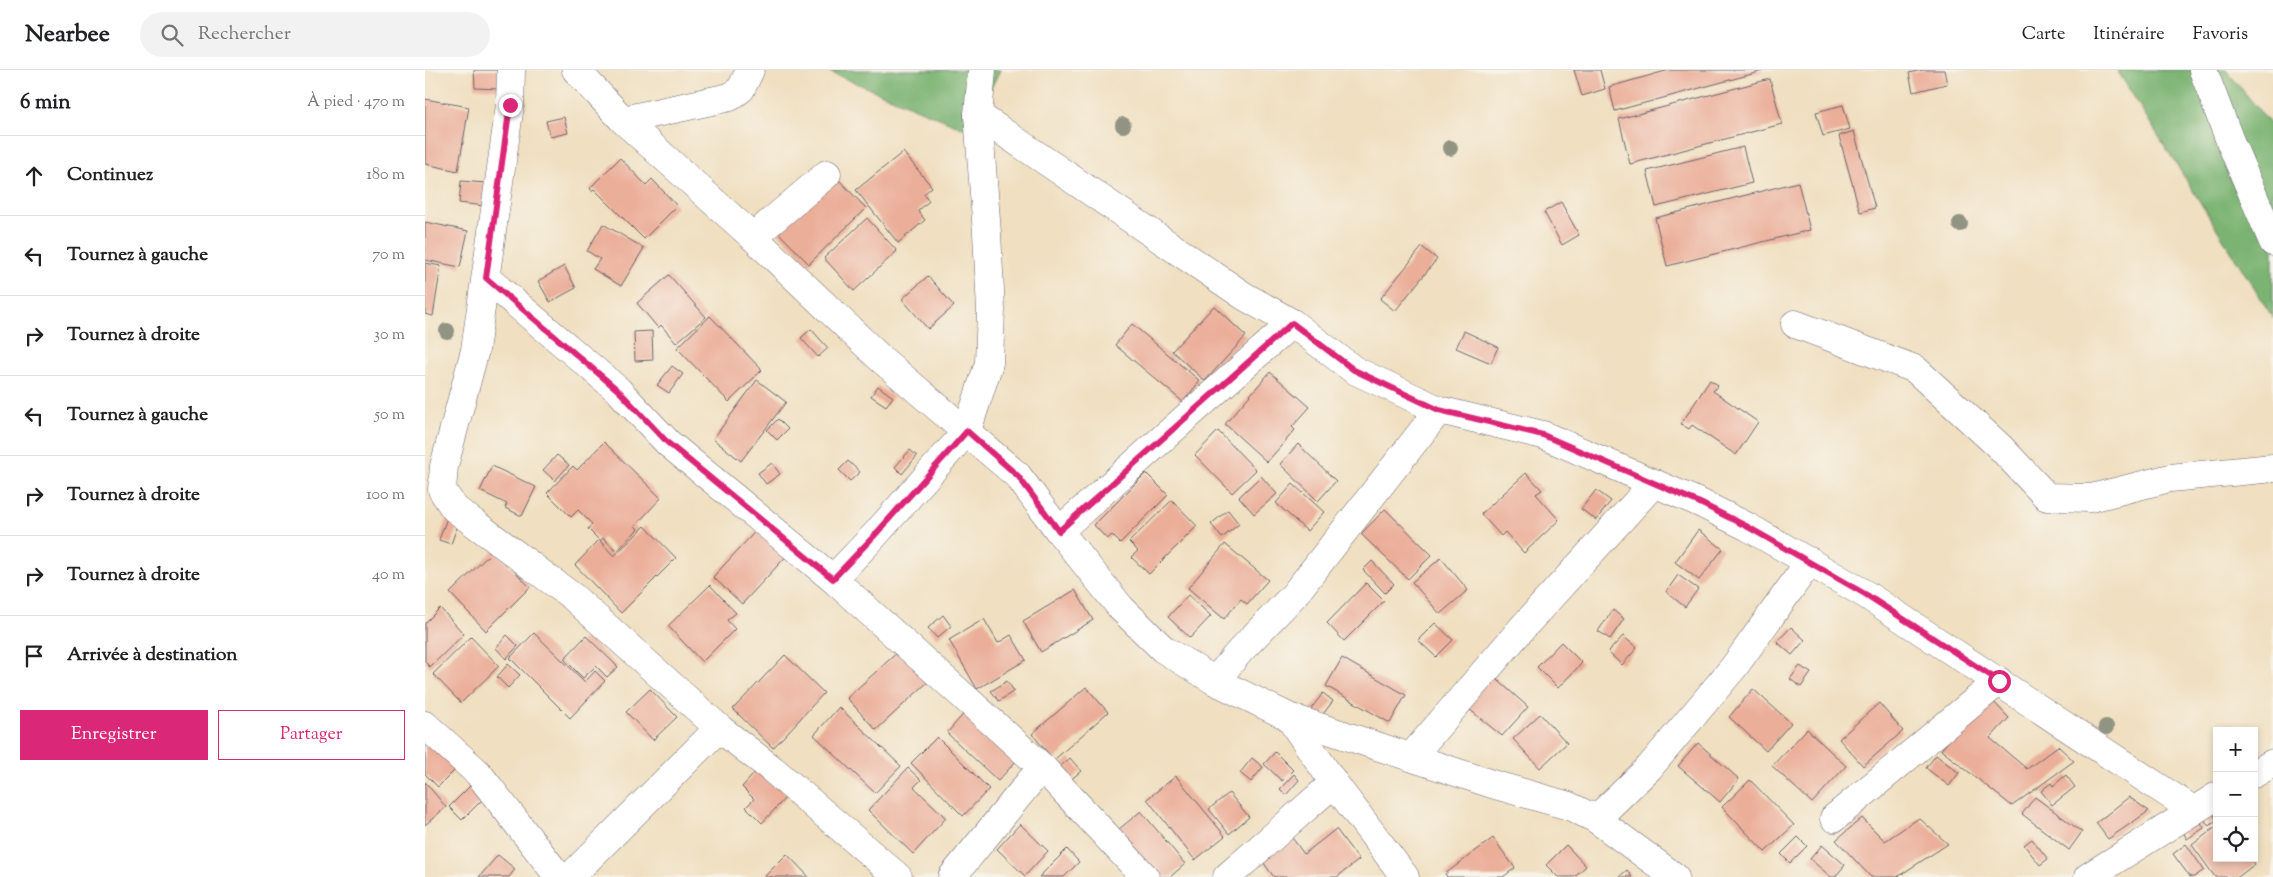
<!DOCTYPE html>
<html lang="fr">
<head>
<meta charset="utf-8">
<style>
  :root { --surface:#fff; --page:#f2f2f2; --text:#202124; --muted:#757577; --line:#e0e0e0; --accent:#db2777 }
  body { margin:0; font-family:"Sorts Mill Goudy",serif; background:var(--page); color:var(--text) }
  .controls { position:absolute; right:15px; bottom:15px; display:grid; overflow:hidden; border-radius:0px; box-shadow:0 2px 8px #0003 }
  .controls button { width:45px; height:45px; display:grid; place-items:center; padding:0; border:0; border-bottom:1px solid var(--line); background:var(--surface); color:var(--text); font:25px sans-serif }
  .stop { position:absolute; width:15px; height:15px; margin:-11px; border:4px solid #db2777; border-radius:50%; background:#fff }
  .stop.end { background:#db2777; border-color:#fff; box-shadow:0 1px 5px #0008 }
  .list { margin:0; padding:0; list-style:none }
  h2 { display:flex; justify-content:space-between; align-items:center; height:65px; margin:0; padding:0 20px; font-size:21px }
  h2 small { font-size:16px; font-weight:400; color:var(--muted) }
  .list li { display:grid; grid-template-columns:32px 1fr auto; gap:15px; align-items:center; box-sizing:border-box; height:80px; padding:0 20px; border-top:1px solid var(--line) }
  .list b { display:block; font-size:19px; white-space:nowrap }
  .list em { font-size:16px; font-style:normal; color:var(--muted) }
  .actions { display:flex; gap:10px; padding:15px 20px }
  .actions a { flex:1; padding:11px 0; border:1px solid var(--accent); border-radius:0px; text-align:center; font-size:18px; color:var(--accent) }
  .actions .main { background:var(--accent); color:#fff }
  .icon { flex:none; width:28px; height:28px; fill:none; stroke:currentColor; stroke-width:2; stroke-linecap:round; stroke-linejoin:round }
  .map { position:relative; flex:none; width:1848px; height:807px; overflow:hidden }
  header { display:flex; align-items:center; gap:30px; box-sizing:border-box; height:70px; padding:0 25px; background:var(--surface); border-bottom:1px solid var(--line) }
  header strong { font-size:24px }
  nav { display:flex; gap:28px; margin-inline-start:auto; font-size:18px }
  .search { width:350px; height:45px; background:var(--page); display:flex; align-items:center; gap:12px; box-sizing:border-box; padding:0 18px; border-radius:28px; color:var(--muted); font-size:19px }
  main { display:flex }
  aside { flex:1; background:var(--surface) }
  .map>svg:first-child { display:block }
</style>
</head>
<body>
<header>
<strong>Nearbee</strong>
<div class="search"><svg class="icon" aria-label="search" viewBox="0 0 24 24"><circle cx="10" cy="10" r="6"/><path d="M15 15l6 6"/></svg>Rechercher</div>
<nav><a>Carte</a><a>Itinéraire</a><a>Favoris</a></nav>
</header>
<main>
<aside>
<h2>6 min<small>À pied · 470 m</small></h2>
<ul class="list">
<li><svg class="icon" aria-label="ahead" viewBox="0 0 24 24"><path d="M12 20V5M6 11l6-6 6 6"/></svg><div><b>Continuez</b></div><em>180 m</em></li>
<li><svg class="icon" aria-label="left" viewBox="0 0 24 24"><path d="M17 20v-9H6M10 6l-5 5 5 5"/></svg><div><b>Tournez à gauche</b></div><em>70 m</em></li>
<li><svg class="icon" aria-label="right" viewBox="0 0 24 24"><path d="M7 20v-9h11M14 6l5 5-5 5"/></svg><div><b>Tournez à droite</b></div><em>30 m</em></li>
<li><svg class="icon" aria-label="left" viewBox="0 0 24 24"><path d="M17 20v-9H6M10 6l-5 5 5 5"/></svg><div><b>Tournez à gauche</b></div><em>50 m</em></li>
<li><svg class="icon" aria-label="right" viewBox="0 0 24 24"><path d="M7 20v-9h11M14 6l5 5-5 5"/></svg><div><b>Tournez à droite</b></div><em>100 m</em></li>
<li><svg class="icon" aria-label="right" viewBox="0 0 24 24"><path d="M7 20v-9h11M14 6l5 5-5 5"/></svg><div><b>Tournez à droite</b></div><em>40 m</em></li>
<li><svg class="icon" aria-label="arrive" viewBox="0 0 24 24"><path d="M6 21V4h12l-3 4 3 4H6"/></svg><div><b>Arrivée à destination</b></div></li>
</ul>
<div class="actions"><a class="main">Enregistrer</a><a>Partager</a></div>
</aside>
<div class="map">
<svg width="1848" height="807" viewBox="0 0 1848 807">
  <rect width="100%" height="100%" fill="#f7f3e8"/>
  <filter id="ink" filterUnits="userSpaceOnUse"><feTurbulence type="fractalNoise" baseFrequency=".02" numOctaves="2"/><feDisplacementMap in="SourceGraphic" scale="10" xChannelSelector="R" yChannelSelector="G"/><feConvolveMatrix kernelMatrix="1 2 1 2 8 2 1 2 1" color-interpolation-filters="sRGB"/></filter>
  <filter id="wash" filterUnits="userSpaceOnUse"><feTurbulence type="fractalNoise" baseFrequency=".0096" numOctaves="4" result="noise"/><feDisplacementMap in="SourceGraphic" scale="20" xChannelSelector="R" yChannelSelector="G"/><feGaussianBlur stdDeviation="1.12" result="paint"/><feColorMatrix in="noise" values="0 0 0 0 0 0 0 0 0 0 0 0 0 0 0 0 0 1.4 0 .05"/><feComposite in="paint" operator="in"/></filter>
  <g filter="url(#wash)">
    <rect width="100%" height="100%" fill="#f0dfc0"/>
    <!-- forest -->
    <g fill="#7ab372" stroke="#4e6a56">
      <polygon points="400,0 575,0 545,61"/>
      <polygon points="1692,0 1801,0 1848,57 1848,248"/>
    </g>
    <g id="blocks">
      <!-- building -->
      <g fill="#ebae99">
        <polygon points="49,0 73,0 74,19 50,18"/>
        <polygon points="1149,0 1175,0 1180,19 1157,26"/>
        <polygon points="1244,0 1338,0 1338,1 1190,41 1184,17"/>
        <polygon points="1497,0 1519,0 1522,14 1488,22 1484,3"/>
        <polygon points="1345,9 1357,54 1205,94 1194,49"/>
        <polygon points="0,29 44,37 33,101 0,94"/>
        <polygon points="1418,35 1425,59 1398,66 1391,42"/>
        <polygon points="139,47 143,63 125,67 121,51"/>
        <polygon points="1429,61 1450,138 1435,142 1414,66"/>
        <polygon points="1318,77 1327,113 1231,137 1222,101"/>
        <polygon points="478,82 507,117 499,124 504,131 493,141 500,150 473,173 431,120"/>
        <polygon points="195,88 221,115 227,109 252,136 219,169 169,119 167,121 165,118"/>
        <polygon points="408,104 441,138 384,194 350,159"/>
        <polygon points="36,111 61,113 60,136 34,133"/>
        <polygon points="1373,112 1385,160 1242,196 1230,148"/>
        <polygon points="1136,132 1154,165 1137,175 1119,142"/>
        <polygon points="442,148 472,181 429,221 399,188"/>
        <polygon points="0,152 43,161 35,197 0,190"/>
        <polygon points="178,154 219,178 196,216 168,199 175,189 162,181"/>
        <polygon points="997,177 1012,189 970,241 955,229"/>
        <polygon points="0,193 16,196 8,246 0,244"/>
        <polygon points="139,196 151,218 125,232 113,211"/>
        <polygon points="244,205 281,247 251,273 236,255 233,258 212,233"/>
        <polygon points="503,206 529,236 503,259 477,229"/>
        <polygon points="789,236 821,266 780,311 747,281"/>
        <polygon points="285,246 337,300 304,332 252,278"/>
        <polygon points="707,254 775,311 758,332 690,275"/>
        <polygon points="386,259 403,278 393,287 376,268"/>
        <polygon points="227,261 228,290 210,291 209,262"/>
        <polygon points="1039,261 1073,277 1066,293 1031,278"/>
        <polygon points="247,296 258,304 244,323 232,315"/>
        <polygon points="845,302 885,337 867,357 870,360 842,392 800,354"/>
        <polygon points="332,310 361,332 316,391 288,369"/>
        <polygon points="1285,310 1293,315 1288,321 1333,352 1311,385 1267,355 1264,359 1256,354"/>
        <polygon points="453,316 468,327 461,336 446,326"/>
        <polygon points="353,349 363,359 352,370 342,360"/>
        <polygon points="793,361 831,400 807,423 770,385"/>
        <polygon points="179,372 236,428 210,456 213,459 192,481 178,468 175,471 163,459 167,454 153,440 146,447 122,423 148,396 152,400"/>
        <polygon points="873,374 911,411 893,431 855,394"/>
        <polygon points="485,380 492,386 477,404 470,397"/>
        <polygon points="132,385 144,395 130,411 118,400"/>
        <polygon points="423,391 435,402 425,411 414,400"/>
        <polygon points="347,393 355,404 341,414 333,403"/>
        <polygon points="67,396 111,417 97,446 80,438 82,434 55,421"/>
        <polygon points="721,403 743,425 695,473 687,465 682,469 669,455"/>
        <polygon points="1101,403 1117,420 1111,424 1134,450 1099,483 1080,462 1076,466 1056,444"/>
        <polygon points="836,406 852,424 829,444 814,427"/>
        <polygon points="868,414 899,442 882,461 851,433"/>
        <polygon points="1171,420 1186,431 1171,450 1156,439"/>
        <polygon points="747,430 772,456 724,504 706,487 713,481 704,472"/>
        <polygon points="960,439 1007,485 983,509 936,464"/>
        <polygon points="803,440 814,454 797,468 786,454"/>
        <polygon points="23,445 35,449 26,474 14,470"/>
        <polygon points="338,453 367,480 317,534 288,507"/>
        <polygon points="220,456 251,488 196,543 150,495 174,470 189,486"/>
        <polygon points="1273,460 1298,479 1274,510 1250,492"/>
        <polygon points="800,474 843,510 822,534 816,529 799,549 763,518"/>
        <polygon points="69,480 105,517 61,561 25,523"/>
        <polygon points="1016,488 1043,520 1015,544 987,512"/>
        <polygon points="947,491 969,514 960,523 938,500"/>
        <polygon points="1253,505 1273,519 1260,537 1241,522"/>
        <polygon points="941,513 959,531 919,571 902,553"/>
        <polygon points="285,515 311,543 302,550 310,559 277,592 243,556"/>
        <polygon points="650,520 668,550 616,582 598,551"/>
        <polygon points="763,525 786,546 765,568 743,547"/>
        <polygon points="15,538 39,564 5,597 0,592 0,553"/>
        <polygon points="1188,540 1199,549 1185,569 1173,561"/>
        <polygon points="518,545 526,556 512,568 503,558"/>
        <polygon points="559,549 573,573 586,565 601,590 552,619 524,570"/>
        <polygon points="1010,553 1028,570 1011,587 993,570"/>
        <polygon points="1366,557 1380,570 1367,585 1352,572"/>
        <polygon points="109,563 160,612 170,601 180,611 145,648 85,588"/>
        <polygon points="82,565 93,576 81,589 71,578"/>
        <polygon points="161,566 193,597 182,607 171,596 158,608 139,589"/>
        <polygon points="1198,566 1212,578 1197,595 1183,582"/>
        <polygon points="46,567 74,596 36,633 8,604"/>
        <polygon points="1136,572 1157,593 1133,618 1112,597"/>
        <polygon points="475,580 504,611 451,660 422,628"/>
        <polygon points="360,585 399,623 348,678 308,639"/>
        <polygon points="917,588 981,625 965,653 901,616"/>
        <polygon points="83,594 95,605 83,618 72,607"/>
        <polygon points="1375,596 1386,603 1376,617 1365,609"/>
        <polygon points="1065,603 1103,637 1077,666 1038,634"/>
        <polygon points="582,611 589,621 574,631 566,621"/>
        <polygon points="661,617 683,642 629,690 607,664"/>
        <polygon points="225,619 252,647 228,670 201,642"/>
        <polygon points="1328,619 1366,653 1341,681 1304,647"/>
        <polygon points="898,623 908,631 895,648 885,640"/>
        <polygon points="1562,625 1584,648 1565,668 1602,699 1633,676 1649,691 1587,736 1516,680"/>
        <polygon points="1454,633 1478,661 1438,696 1414,669"/>
        <polygon points="414,637 476,696 450,723 389,665"/>
        <polygon points="542,640 593,689 573,711 522,663"/>
        <polygon points="1115,644 1142,673 1115,698 1088,669"/>
        <polygon points="1382,659 1421,696 1387,733 1347,696"/>
        <polygon points="0,665 32,698 13,717 0,704"/>
        <polygon points="512,667 564,719 538,746 486,693"/>
        <polygon points="1273,673 1314,709 1295,732 1253,696"/>
        <polygon points="850,682 868,700 857,711 839,694"/>
        <polygon points="1511,685 1534,703 1524,716 1501,698"/>
        <polygon points="645,688 656,701 643,712 632,699"/>
        <polygon points="827,688 838,697 826,712 815,703"/>
        <polygon points="335,697 363,725 337,753 321,737 329,729 317,717"/>
        <polygon points="483,698 496,710 489,717 521,748 488,784 443,740"/>
        <polygon points="869,704 874,710 861,725 855,719"/>
        <polygon points="1641,705 1650,717 1627,735 1616,721 1626,713 1628,716"/>
        <polygon points="751,706 800,766 770,790 722,729"/>
        <polygon points="52,709 58,729 37,750 24,737"/>
        <polygon points="1325,710 1369,755 1340,782 1297,737"/>
        <polygon points="0,712 21,737 0,755"/>
        <polygon points="804,723 824,747 804,764 784,739"/>
        <polygon points="1610,727 1657,762 1644,780 1597,744"/>
        <polygon points="1704,727 1724,741 1683,769 1671,753"/>
        <polygon points="1786,739 1792,751 1784,756 1776,745"/>
        <polygon points="716,741 760,794 745,807 731,807 693,760"/>
        <polygon points="1770,742 1779,758 1762,769 1753,753"/>
        <polygon points="1437,748 1460,771 1494,748 1523,774 1472,807 1446,807 1411,770"/>
        <polygon points="595,754 623,781 600,806 572,779"/>
        <polygon points="1792,756 1792,788 1825,788 1830,794 1813,807 1790,807 1767,775"/>
        <polygon points="911,759 934,790 912,807 849,807 835,788 865,765 879,784"/>
        <polygon points="1373,767 1382,776 1365,793 1356,784"/>
        <polygon points="1068,768 1090,798 1078,807 1022,807 1020,804"/>
        <polygon points="1607,769 1623,789 1615,795 1599,775"/>
        <polygon points="1761,774 1779,800 1769,807 1765,807 1748,784"/>
        <polygon points="1141,775 1161,796 1150,807 1133,807 1121,795"/>
        <polygon points="1397,775 1420,795 1410,807 1406,807 1385,789"/>
        <polygon points="642,779 654,792 639,807 614,807"/>
        <polygon points="362,784 384,807 339,807"/>
        <polygon points="73,785 90,799 84,807 54,807"/>
        <polygon points="1202,800 1207,807 1194,807"/>
      </g>
    </g>
  </g>
  <g filter="url(#ink)">
    <use href="#blocks" fill-opacity="0" stroke="#6a646a" stroke-width="1"/>
    <g fill="none" stroke-linecap="round" stroke-linejoin="round">
      <defs>
        <g id="minor">
          <polyline points="86,0 85,35 50,280 19,396 17,420 29,438 148,527 294,658 347,699 473,807"/>
          <polyline points="151,0 198,50 328,167 455,288 593,406 634,461 696,538 738,579 790,611 864,647 1067,714 1144,736 1171,749 1250,807"/>
          <polyline points="1778,0 1805,71 1848,172"/>
          <polyline points="553,45 819,226 867,253 929,300 1014,340 1118,365 1275,433 1323,457 1440,524 1768,740"/>
          <polyline points="198,50 305,27 316,19 325,0"/>
          <polyline points="328,167 402,104"/>
          <polyline points="61,208 194,321 243,373 408,509 449,466 542,361 564,293 566,240 562,163 553,45 557,0"/>
          <polyline points="1370,254 1490,299 1576,378 1622,427 1666,428 1745,408 1848,398"/>
          <polyline points="634,461 867,253"/>
          <polyline points="408,509 617,697 720,807"/>
          <polyline points="790,611 815,581 869,525 1014,340"/>
          <polyline points="864,647 909,713 980,807"/>
          <polyline points="0,655 53,703 134,807"/>
          <polyline points="986,687 1099,556 1229,413"/>
          <polyline points="1829,704 1848,693"/>
          <polyline points="1409,748 1574,611"/>
          <polyline points="1171,749 1224,698 1309,597 1385,491"/>
          <polyline points="145,807 294,658"/>
          <polyline points="527,807 617,697"/>
          <polyline points="802,807 909,713"/>
          <polyline points="1663,807 1792,726"/>
        </g>
      </defs>
      <!-- minor casing -->
      <use href="#minor" stroke="#6a646a" stroke-width="29"/>
      <!-- minor -->
      <use href="#minor" stroke="#fff" stroke-width="28"/>
    </g>
    <!-- trees -->
    <g fill="#929483">
      <circle cx="698" cy="55" r="8"/>
      <circle cx="1025" cy="78" r="8"/>
      <circle cx="1535" cy="154" r="8"/>
      <circle cx="22" cy="261" r="8"/>
      <circle cx="1681" cy="657" r="8"/>
    </g>
  </g>
  <g fill="none" stroke-linecap="round" stroke-linejoin="round" filter="url(#ink)">
    <!-- route -->
    <polyline stroke="#db2777" stroke-width="6" points="85,35 61,208 194,321 243,373 408,509 449,466 542,361 593,406 634,461 867,253 929,300 1014,340 1118,365 1275,433 1323,457 1440,524 1574,611"/>
  </g>
</svg>
<div class="controls">
<button>+</button>
<button>−</button>
<button><svg class="icon" aria-label="locate" viewBox="0 0 24 24"><circle cx="12" cy="12" r="6"/><path d="M12 2v4M12 18v4M2 12h4M18 12h4"/></svg></button>
</div>
<div class="stop" style="left:1574px;top:611px"></div>
<div class="stop end" style="left:85px;top:35px"></div>
</div>
</main>
</body>
</html>
